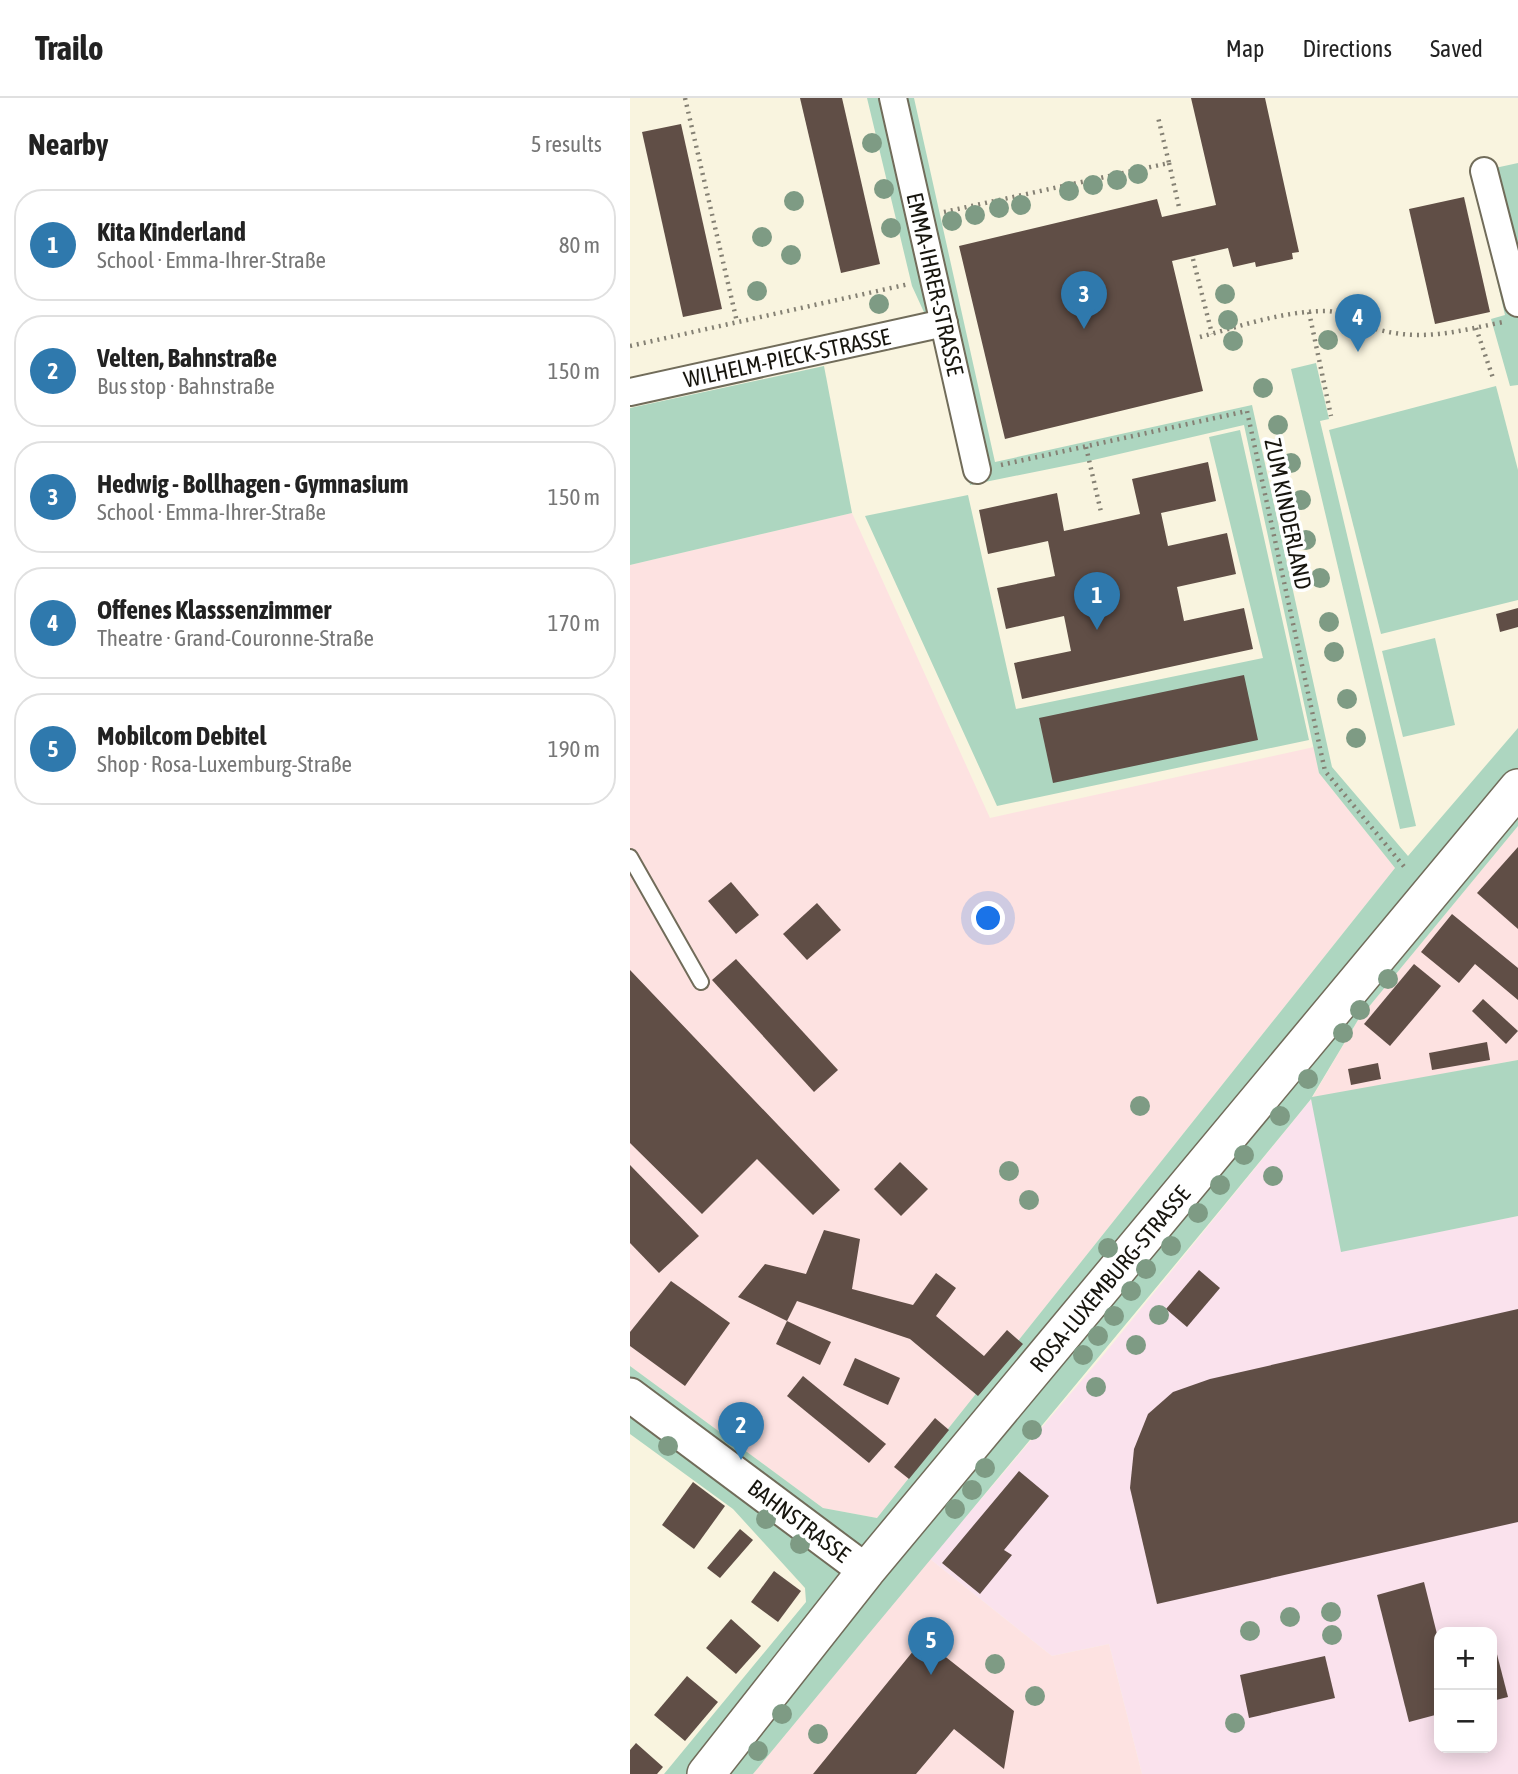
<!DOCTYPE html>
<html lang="en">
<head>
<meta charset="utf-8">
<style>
  :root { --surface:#fff; --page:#f2f2f2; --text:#222; --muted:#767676; --line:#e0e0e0; --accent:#2f79ad }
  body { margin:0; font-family:"Asap Condensed",sans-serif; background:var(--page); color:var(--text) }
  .controls { position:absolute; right:21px; bottom:21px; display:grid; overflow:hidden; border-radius:14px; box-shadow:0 4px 18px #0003 }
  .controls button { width:63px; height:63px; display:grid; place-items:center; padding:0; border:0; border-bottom:2px solid var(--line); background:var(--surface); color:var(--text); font:35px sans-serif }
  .you { position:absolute; left:359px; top:821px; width:24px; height:24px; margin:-18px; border:5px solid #fff; border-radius:50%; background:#1a73e8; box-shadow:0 0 0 10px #1a73e833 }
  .badge { display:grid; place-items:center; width:46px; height:46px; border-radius:50%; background:var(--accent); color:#fff; font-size:23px; font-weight:700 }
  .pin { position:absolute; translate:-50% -58px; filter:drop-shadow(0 2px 4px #0008) }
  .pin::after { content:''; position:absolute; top:37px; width:24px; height:21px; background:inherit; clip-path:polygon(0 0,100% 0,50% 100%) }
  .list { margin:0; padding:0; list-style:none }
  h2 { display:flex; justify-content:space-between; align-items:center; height:91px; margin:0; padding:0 28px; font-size:30px }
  h2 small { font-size:23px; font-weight:400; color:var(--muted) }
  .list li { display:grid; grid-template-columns:46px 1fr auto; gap:21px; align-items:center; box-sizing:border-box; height:112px; margin:0 14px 14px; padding:0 14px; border:2px solid var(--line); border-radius:28px }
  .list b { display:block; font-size:26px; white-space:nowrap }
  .list p { margin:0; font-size:23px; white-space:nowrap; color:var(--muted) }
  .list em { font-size:23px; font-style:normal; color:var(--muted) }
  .map { position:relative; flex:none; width:888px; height:1676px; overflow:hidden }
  header { display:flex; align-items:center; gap:42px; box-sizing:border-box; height:98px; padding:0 35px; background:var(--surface); border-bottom:2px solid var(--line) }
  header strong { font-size:33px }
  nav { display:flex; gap:38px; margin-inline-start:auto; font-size:24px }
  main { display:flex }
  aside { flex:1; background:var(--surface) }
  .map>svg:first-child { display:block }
</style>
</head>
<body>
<header>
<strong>Trailo</strong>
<nav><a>Map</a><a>Directions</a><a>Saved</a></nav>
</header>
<main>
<aside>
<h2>Nearby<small>5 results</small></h2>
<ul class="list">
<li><span class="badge">1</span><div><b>Kita Kinderland</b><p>School · Emma-Ihrer-Straße</p></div><em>80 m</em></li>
<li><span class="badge">2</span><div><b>Velten, Bahnstraße</b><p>Bus stop · Bahnstraße</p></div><em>150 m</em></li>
<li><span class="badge">3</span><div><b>Hedwig - Bollhagen - Gymnasium</b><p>School · Emma-Ihrer-Straße</p></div><em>150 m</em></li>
<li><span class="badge">4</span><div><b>Offenes Klasssenzimmer</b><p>Theatre · Grand-Couronne-Straße</p></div><em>170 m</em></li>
<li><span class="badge">5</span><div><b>Mobilcom Debitel</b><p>Shop · Rosa-Luxemburg-Straße</p></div><em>190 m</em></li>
</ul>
</aside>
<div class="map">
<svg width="888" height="1676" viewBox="0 0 888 1676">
  <rect width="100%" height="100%" fill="#f9f4df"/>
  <!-- commercial -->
  <g fill="#fde2e1">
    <polygon points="222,415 360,720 684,649 689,675 765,770 247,1420 193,1410 0,1268 0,467"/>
    <polygon points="888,728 888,962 682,1000 728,922"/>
    <polygon points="300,1461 422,1558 479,1546 512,1676 123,1676"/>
  </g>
  <!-- industrial -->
  <path fill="#fae2ed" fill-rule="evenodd" d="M682,1000L712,1153L888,1118V1676H512L479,1546L422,1558L300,1461L475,1255ZM809,1534H862V1650H809Z"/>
  <!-- green -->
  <g fill="#add6c0">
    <path d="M237,0H284L365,364L622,307L702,669L778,758L888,630V728L728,922L682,999L888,962V1118L711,1154L681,1001C497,1227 309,1450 123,1676H34L176,1504L175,1490L103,1411L0,1336V1268L193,1410L247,1420L765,770L689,675L614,327L459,363L340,387L309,247L282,188Z"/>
    <polygon points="888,65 888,287 880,288 861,221 875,217 842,75"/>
    <polygon points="686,265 699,321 690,323 786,728 770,731 661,271"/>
    <polygon points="194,268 222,415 0,467 0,310"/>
    <polygon points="866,288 888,372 888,502 751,536 699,332"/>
    <polygon points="610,332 679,642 367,708 235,418 338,397 386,611 633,560 579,339"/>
    <polygon points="805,540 825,627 773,639 752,553"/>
  </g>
  <!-- building -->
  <g fill="#604e46">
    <polygon points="170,0 212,0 250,166 211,175"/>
    <polygon points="561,0 635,0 669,154 662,155 663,161 626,169 625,164 603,169 598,150 542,163 573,293 375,341 329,148 527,101 532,119 586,107"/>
    <polygon points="51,26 92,211 53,219 12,34"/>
    <polygon points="834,99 860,214 805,226 779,111"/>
    <polygon points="578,364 586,403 531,415 538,448 597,435 606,476 547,489 554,523 614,510 623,551 392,601 384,565 441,553 434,518 376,531 367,490 425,478 418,443 358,456 349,412 427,395 434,433 510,416 502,381"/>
    <polygon points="888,510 888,529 870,534 866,516"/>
    <polygon points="614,577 628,642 423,685 409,620"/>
    <polygon points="888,749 888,831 847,795"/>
    <polygon points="101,784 129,817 106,836 78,803"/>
    <polygon points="187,805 211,832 177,862 153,836"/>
    <polygon points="822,816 888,870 888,902 845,866 829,885 791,854"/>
    <polygon points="106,861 208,972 184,994 82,882"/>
    <polygon points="784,866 811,888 760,948 734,926"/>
    <polygon points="0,872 210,1092 183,1117 127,1061 72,1116 0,1045"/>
    <polygon points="853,901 888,933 876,946 842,913"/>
    <polygon points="857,944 860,962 802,972 799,955"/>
    <polygon points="748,965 751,981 721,987 718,971"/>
    <polygon points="270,1064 298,1091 271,1118 244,1091"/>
    <polygon points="0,1067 69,1138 29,1175 0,1145"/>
    <polygon points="194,1132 230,1141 222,1191 283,1207 306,1175 326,1190 306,1218 354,1258 377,1232 393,1246 348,1298 280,1241 167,1203 157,1223 108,1199 135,1166 176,1176"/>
    <polygon points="569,1172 590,1190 557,1229 536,1211"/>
    <polygon points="41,1183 100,1225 55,1288 0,1248 0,1234"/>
    <polygon points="888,1211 888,1424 527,1506 500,1390 504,1351 518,1316 543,1294 580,1281"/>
    <polygon points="157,1223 201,1244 190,1267 146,1246"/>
    <polygon points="225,1260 270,1280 258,1307 213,1287"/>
    <polygon points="173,1278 256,1346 239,1365 157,1298"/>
    <polygon points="305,1320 319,1332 279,1381 264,1369"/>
    <polygon points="389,1373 419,1398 374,1452 382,1457 350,1496 312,1465"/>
    <polygon points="63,1384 95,1408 64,1451 32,1427"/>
    <polygon points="110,1431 123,1442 90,1480 77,1470"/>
    <polygon points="144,1473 171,1493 148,1524 121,1504"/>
    <polygon points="794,1484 809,1544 809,1616 779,1624 747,1497"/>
    <polygon points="101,1521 131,1548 106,1576 76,1550"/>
    <polygon points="862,1537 878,1599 862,1603"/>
    <polygon points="293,1541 384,1613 374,1671 324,1631 286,1676 183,1676"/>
    <polygon points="695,1558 705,1600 619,1620 610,1577"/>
    <polygon points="57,1578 88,1604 55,1643 24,1617"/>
    <polygon points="6,1645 33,1669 27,1676 0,1676 0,1652"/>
  </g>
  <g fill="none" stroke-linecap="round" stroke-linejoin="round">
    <defs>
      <polyline id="service" points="0,759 71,884"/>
      <g id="minor">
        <polyline points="263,0 347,372"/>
        <polyline points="854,73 888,205"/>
        <polyline points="0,294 314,225"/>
      </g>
      <polyline id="tertiary" points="0,1297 236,1473"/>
      <polyline id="secondary" points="76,1676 236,1473 888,690"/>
    </defs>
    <!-- service casing -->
    <use href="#service" stroke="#716c5a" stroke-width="18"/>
    <!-- minor casing -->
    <use href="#minor" stroke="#716c5a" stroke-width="30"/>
    <!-- tertiary casing -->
    <use href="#tertiary" stroke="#716c5a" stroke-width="37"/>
    <!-- secondary casing -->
    <use href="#secondary" stroke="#716c5a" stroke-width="40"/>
    <!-- path -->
    <g stroke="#858174" stroke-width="4.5" stroke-dasharray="2 5" stroke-linecap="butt">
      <polyline points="55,0 107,224"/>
      <polyline points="539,65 549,109"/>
      <polyline points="314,114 539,65 528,19"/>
      <polyline points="563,161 582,236"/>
      <polyline points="679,214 701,318"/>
      <polyline points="846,230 864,283"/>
      <path d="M570,239C611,228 653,213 696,213C713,213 730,226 746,231C792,244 829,233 873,224"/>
      <polyline points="0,248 279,186"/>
      <polyline points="456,349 471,414"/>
      <polyline points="371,367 617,313 695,673 776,771"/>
    </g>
    <!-- service -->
    <use href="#service" stroke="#fff" stroke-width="14"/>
    <!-- minor -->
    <use href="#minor" stroke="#fff" stroke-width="26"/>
    <!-- tertiary -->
    <use href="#tertiary" stroke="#fff" stroke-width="33"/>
    <!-- secondary -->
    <use href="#secondary" stroke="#fff" stroke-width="37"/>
  </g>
  <!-- trees -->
  <g fill="#7e9b84">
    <circle cx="242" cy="45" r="10"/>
    <circle cx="508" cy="76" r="10"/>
    <circle cx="487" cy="82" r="10"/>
    <circle cx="463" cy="87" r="10"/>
    <circle cx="254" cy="91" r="10"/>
    <circle cx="439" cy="93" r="10"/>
    <circle cx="164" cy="103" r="10"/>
    <circle cx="391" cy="107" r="10"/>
    <circle cx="369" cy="110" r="10"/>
    <circle cx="345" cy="117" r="10"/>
    <circle cx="322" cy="123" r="10"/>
    <circle cx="261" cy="130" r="10"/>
    <circle cx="132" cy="139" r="10"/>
    <circle cx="161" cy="157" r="10"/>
    <circle cx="127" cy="193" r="10"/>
    <circle cx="595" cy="196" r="10"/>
    <circle cx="249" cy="206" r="10"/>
    <circle cx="598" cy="222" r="10"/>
    <circle cx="698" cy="242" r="10"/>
    <circle cx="603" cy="243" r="10"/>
    <circle cx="633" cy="290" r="10"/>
    <circle cx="648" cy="327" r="10"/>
    <circle cx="661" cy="365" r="10"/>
    <circle cx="671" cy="402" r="10"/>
    <circle cx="676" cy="442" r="10"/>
    <circle cx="690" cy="480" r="10"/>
    <circle cx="699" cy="524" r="10"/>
    <circle cx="704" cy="554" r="10"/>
    <circle cx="717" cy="601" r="10"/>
    <circle cx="726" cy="640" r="10"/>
    <circle cx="758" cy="881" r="10"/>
    <circle cx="730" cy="912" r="10"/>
    <circle cx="713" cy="935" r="10"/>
    <circle cx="678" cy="981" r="10"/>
    <circle cx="510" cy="1008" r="10"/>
    <circle cx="650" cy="1018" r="10"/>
    <circle cx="614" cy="1057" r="10"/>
    <circle cx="379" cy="1073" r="10"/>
    <circle cx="643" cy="1078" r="10"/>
    <circle cx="590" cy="1087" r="10"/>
    <circle cx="399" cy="1102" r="10"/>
    <circle cx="568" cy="1115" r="10"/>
    <circle cx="541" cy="1148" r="10"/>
    <circle cx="478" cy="1150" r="10"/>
    <circle cx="516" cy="1171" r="10"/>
    <circle cx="501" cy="1193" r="10"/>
    <circle cx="529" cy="1217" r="10"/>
    <circle cx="484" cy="1218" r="10"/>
    <circle cx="468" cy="1238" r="10"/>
    <circle cx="506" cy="1247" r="10"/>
    <circle cx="453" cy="1257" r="10"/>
    <circle cx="466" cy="1289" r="10"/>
    <circle cx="402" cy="1332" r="10"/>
    <circle cx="38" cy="1348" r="10"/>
    <circle cx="355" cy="1370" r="10"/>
    <circle cx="342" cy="1392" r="10"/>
    <circle cx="325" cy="1411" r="10"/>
    <circle cx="136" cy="1421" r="10"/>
    <circle cx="170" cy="1446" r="10"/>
    <circle cx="701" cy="1514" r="10"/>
    <circle cx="660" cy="1519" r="10"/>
    <circle cx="620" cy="1533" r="10"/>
    <circle cx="702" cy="1537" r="10"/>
    <circle cx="365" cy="1566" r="10"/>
    <circle cx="405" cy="1598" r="10"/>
    <circle cx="152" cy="1616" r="10"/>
    <circle cx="605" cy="1625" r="10"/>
    <circle cx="188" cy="1636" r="10"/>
    <circle cx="128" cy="1653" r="10"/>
  </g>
  <g text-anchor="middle" stroke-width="7" stroke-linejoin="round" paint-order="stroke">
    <!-- street labels -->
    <g font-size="23" fill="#17150e" stroke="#fff">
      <text transform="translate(305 186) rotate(77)" y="8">EMMA-IHRER-STRASSE</text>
      <text transform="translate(157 260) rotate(-12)" y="8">WILHELM-PIECK-STRASSE</text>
      <text transform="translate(658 416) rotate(78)" y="8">ZUM KINDERLAND</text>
      <text transform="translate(480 1181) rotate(-50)" y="8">ROSA-LUXEMBURG-STRASSE</text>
      <text transform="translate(169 1423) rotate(37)" y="8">BAHNSTRASSE</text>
    </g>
  </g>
</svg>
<div class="controls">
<button>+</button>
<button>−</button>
</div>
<div class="you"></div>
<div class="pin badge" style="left:467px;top:532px">1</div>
<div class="pin badge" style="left:111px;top:1362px">2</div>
<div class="pin badge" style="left:454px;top:231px">3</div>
<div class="pin badge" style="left:728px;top:254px">4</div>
<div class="pin badge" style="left:301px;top:1577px">5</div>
</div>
</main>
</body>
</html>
